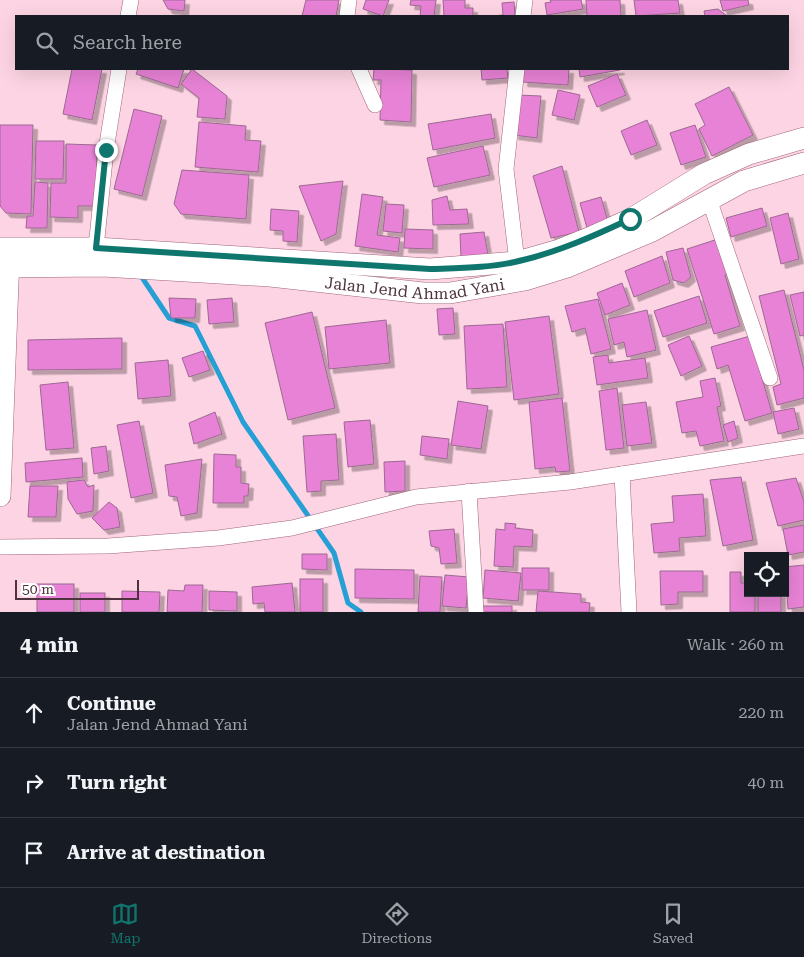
<!DOCTYPE html>
<html lang="en">
<head>
<meta charset="utf-8">
<style>
  :root { --surface:#171b24; --page:#242831; --text:#f1f3f6; --muted:#9ea1a6; --line:#363941; --accent:#0f766e }
  body { margin:0; font-family:"Roboto Serif",serif; background:var(--page); color:var(--text) }
  .controls { position:absolute; right:15px; bottom:15px; display:grid; overflow:hidden; border-radius:0px; box-shadow:0 5px 20px #0002 }
  .controls button { width:45px; height:45px; display:grid; place-items:center; padding:0; border:0; border-bottom:1px solid var(--line); background:var(--surface); color:var(--text); font:25px sans-serif }
  .scale { position:absolute; left:15px; bottom:12px; width:124px; box-sizing:border-box; padding-left:5px; border:2px solid #4e333e; border-top:0; font-size:14px; line-height:18px; white-space:nowrap; color:#4e333e; -webkit-text-stroke:4px #fff; paint-order:stroke }
  .stop { position:absolute; width:15px; height:15px; margin:-11px; border:4px solid #0f766e; border-radius:50%; background:#fff }
  .stop.end { background:#0f766e; border-color:#fff; box-shadow:0 1px 5px #0008 }
  .list { margin:0; padding:0; list-style:none }
  h2 { display:flex; justify-content:space-between; align-items:center; height:65px; margin:0; padding:0 20px; font-size:21px }
  h2 small { font-size:16px; font-weight:400; color:var(--muted) }
  .list li { display:grid; grid-template-columns:32px 1fr auto; gap:15px; align-items:center; box-sizing:border-box; height:70px; padding:0 20px; border-top:1px solid var(--line) }
  .list b { display:block; font-size:19px; white-space:nowrap }
  .list p { margin:0; font-size:16px; white-space:nowrap; color:var(--muted) }
  .list em { font-size:16px; font-style:normal; color:var(--muted) }
  .icon { flex:none; width:28px; height:28px; fill:none; stroke:currentColor; stroke-width:2; stroke-linecap:round; stroke-linejoin:round }
  .map { position:relative; flex:none; width:804px; height:612px; overflow:hidden }
  .search { position:absolute; background:var(--surface); box-shadow:0 5px 20px #0002; left:15px; right:15px; top:15px; height:55px; display:flex; align-items:center; gap:12px; box-sizing:border-box; padding:0 18px; border-radius:0px; color:var(--muted); font-size:19px }
  .sheet { height:275px; background:var(--surface) }
  nav { display:flex; justify-content:space-around; align-items:center; box-sizing:border-box; height:70px; border-top:1px solid var(--line); background:var(--surface); font-size:14px; color:var(--muted) }
  nav a { display:grid; justify-items:center; gap:2px }
  nav .on { color:var(--accent) }
  .map>svg:first-child { display:block }
</style>
</head>
<body>
<div class="map">
<svg width="804" height="612" viewBox="0 0 804 612">
  <defs>
    <filter id="shadow"><feDropShadow dx="4.5" dy="4.5" stdDeviation="0" flood-color="#0004"/></filter>
  </defs>
  <rect width="100%" height="100%" fill="#fdd4e3"/>
  <g fill="none" stroke-linecap="round" stroke-linejoin="round">
    <!-- stream -->
    <polyline stroke="#269fd5" stroke-width="5" points="143,279 169,318 195,326 243,422 334,553 348,603 361,612"/>
  </g>
  <!-- building -->
  <g fill="#e882d6" stroke="#9b6991" filter="url(#shadow)">
    <polygon points="163,0 185,0 184,11 168,9"/>
    <polygon points="306,0 339,0 336,16 302,16"/>
    <polygon points="366,0 389,0 383,16 363,9"/>
    <polygon points="411,0 436,0 434,16 420,16 421,6 410,5"/>
    <polygon points="443,0 465,0 465,8 473,8 473,16 444,16"/>
    <polygon points="550,0 581,0 583,9 547,15 545,3 551,2"/>
    <polygon points="586,0 620,0 621,16 587,16"/>
    <polygon points="634,0 678,0 680,13 636,16"/>
    <polygon points="720,0 748,0 749,5 723,11"/>
    <polygon points="514,2 515,16 491,16 503,15 502,3"/>
    <polygon points="718,9 727,16 705,16 704,11"/>
    <polygon points="72,69 102,69 92,120 63,114"/>
    <polygon points="138,69 184,69 178,88 136,74"/>
    <polygon points="192,69 227,96 225,119 197,117 199,98 181,84"/>
    <polygon points="374,69 412,70 411,122 380,120 381,80 373,80"/>
    <polygon points="481,69 507,69 508,78 482,80"/>
    <polygon points="524,69 569,69 568,85 523,82"/>
    <polygon points="579,69 620,69 620,70 580,77"/>
    <polygon points="617,74 626,95 597,107 588,86"/>
    <polygon points="729,87 753,135 712,156 699,129 705,125 695,104"/>
    <polygon points="558,90 580,95 574,120 552,115"/>
    <polygon points="518,95 541,96 537,138 514,135"/>
    <polygon points="134,109 162,116 142,196 114,189"/>
    <polygon points="491,114 495,138 433,150 428,124"/>
    <polygon points="647,120 657,145 631,155 621,131"/>
    <polygon points="199,122 246,126 245,140 261,141 258,172 195,167"/>
    <polygon points="0,125 33,125 31,214 6,213 0,206"/>
    <polygon points="695,125 706,157 681,165 670,133"/>
    <polygon points="36,141 64,141 63,179 35,179"/>
    <polygon points="66,144 97,145 96,206 78,206 78,218 50,217 51,183 66,183"/>
    <polygon points="483,146 490,175 434,187 427,158"/>
    <polygon points="562,166 579,232 551,238 533,176"/>
    <polygon points="182,170 249,175 246,219 181,214 174,204"/>
    <polygon points="343,181 336,234 321,241 299,186"/>
    <polygon points="35,182 48,183 47,228 26,228 27,216 33,216"/>
    <polygon points="362,194 383,197 377,235 400,238 398,252 355,246"/>
    <polygon points="447,196 450,210 467,209 469,224 433,225 432,200"/>
    <polygon points="601,197 608,222 587,228 580,203"/>
    <polygon points="386,204 404,205 402,233 383,231"/>
    <polygon points="762,208 767,226 731,237 726,218"/>
    <polygon points="271,209 299,211 297,242 283,241 283,231 270,230"/>
    <polygon points="788,213 799,259 781,264 770,218"/>
    <polygon points="405,229 433,230 433,249 404,248"/>
    <polygon points="484,232 488,255 461,257 460,234"/>
    <polygon points="721,238 733,272 725,275 740,326 714,334 687,249"/>
    <polygon points="683,248 691,277 684,283 673,280 666,252"/>
    <polygon points="662,256 670,283 634,297 625,271"/>
    <polygon points="622,283 630,305 605,315 597,293"/>
    <polygon points="784,290 804,370 804,398 777,405 773,387 781,384 759,296"/>
    <polygon points="804,292 804,335 800,336 790,295"/>
    <polygon points="699,296 707,323 663,337 654,311"/>
    <polygon points="169,298 196,299 195,318 171,318"/>
    <polygon points="232,298 234,322 209,324 207,300"/>
    <polygon points="598,299 611,349 591,354 585,328 572,332 565,306"/>
    <polygon points="453,308 455,334 439,335 437,309"/>
    <polygon points="647,310 656,350 627,357 624,342 614,345 608,319"/>
    <polygon points="312,312 335,408 288,420 265,323"/>
    <polygon points="549,316 559,394 514,400 505,322"/>
    <polygon points="386,320 390,363 329,369 325,327"/>
    <polygon points="503,324 507,387 467,389 464,326"/>
    <polygon points="689,336 702,366 681,376 668,345"/>
    <polygon points="750,336 772,413 745,421 728,365 717,369 711,347"/>
    <polygon points="122,338 122,369 28,370 28,340"/>
    <polygon points="203,351 210,370 189,377 182,358"/>
    <polygon points="608,355 609,363 645,358 648,378 597,385 593,357"/>
    <polygon points="168,360 171,396 138,399 135,363"/>
    <polygon points="715,378 721,406 717,407 724,441 700,446 696,431 682,433 676,402 703,397 700,381"/>
    <polygon points="68,382 74,448 46,450 40,385"/>
    <polygon points="617,388 624,448 606,450 599,391"/>
    <polygon points="562,398 570,471 556,472 555,467 535,469 529,402"/>
    <polygon points="458,401 488,406 481,449 451,445"/>
    <polygon points="646,402 652,443 627,446 622,405"/>
    <polygon points="794,408 799,429 778,434 773,412"/>
    <polygon points="215,412 222,434 194,444 189,423"/>
    <polygon points="370,420 374,464 348,467 344,422"/>
    <polygon points="139,421 153,493 131,498 117,425"/>
    <polygon points="734,421 738,438 728,442 723,425"/>
    <polygon points="336,434 339,480 321,481 321,491 307,492 303,436"/>
    <polygon points="422,436 449,439 447,459 420,455"/>
    <polygon points="106,446 109,471 94,474 91,448"/>
    <polygon points="214,454 236,455 236,467 241,467 241,483 249,484 248,496 244,496 244,503 213,503"/>
    <polygon points="82,458 83,477 26,482 25,463"/>
    <polygon points="202,459 197,513 181,516 177,497 169,496 165,465"/>
    <polygon points="405,461 405,491 385,492 384,462"/>
    <polygon points="741,477 753,540 723,546 710,480"/>
    <polygon points="796,478 804,502 804,520 778,526 766,483"/>
    <polygon points="84,480 88,487 94,485 93,511 77,514 68,499 67,482"/>
    <polygon points="30,486 58,486 56,517 28,517"/>
    <polygon points="703,494 706,536 679,538 680,551 654,553 651,524 674,522 672,496"/>
    <polygon points="109,502 117,508 120,527 104,530 92,518"/>
    <polygon points="505,523 516,524 515,528 533,530 532,547 514,546 513,567 494,566 496,529 505,530"/>
    <polygon points="804,525 804,552 788,555 783,529"/>
    <polygon points="454,529 457,563 441,564 439,548 431,546 429,531"/>
    <polygon points="302,554 327,554 327,570 302,569"/>
    <polygon points="804,565 804,607 788,609 785,567"/>
    <rect x="522" y="568" width="27" height="22"/>
    <polygon points="355,569 414,570 414,599 355,598"/>
    <polygon points="485,570 521,573 518,601 483,598"/>
    <polygon points="660,571 703,571 703,592 678,592 678,604 661,605"/>
    <polygon points="730,572 741,572 741,583 748,583 748,593 755,593 755,612 730,612"/>
    <polygon points="445,575 469,577 466,608 442,606"/>
    <polygon points="420,576 442,577 440,612 418,612"/>
    <rect x="300" y="579" width="23" height="33"/>
    <polygon points="292,583 295,612 265,612 264,603 253,604 252,587"/>
    <rect x="37" y="584" width="37" height="28"/>
    <polygon points="185,585 203,585 202,612 167,612 168,590 184,591"/>
    <polygon points="122,591 160,592 159,612 122,612"/>
    <polygon points="209,591 237,592 237,611 209,610"/>
    <polygon points="538,591 581,594 581,602 590,603 589,612 536,612"/>
    <rect x="80" y="593" width="25" height="19"/>
    <rect x="758" y="593" width="23" height="19"/>
    <rect x="482" y="606" width="30" height="6"/>
  </g>
  <g fill="none" stroke-linecap="round" stroke-linejoin="round">
    <defs>
      <g id="minor">
        <polyline points="128,16 131,0"/>
        <polyline points="347,16 349,0"/>
        <polyline points="523,16 525,0"/>
        <polyline points="359,69 375,105"/>
        <polyline points="709,199 770,378"/>
        <polyline points="96,248 106,150 119,69"/>
        <polyline points="517,262 506,169 517,69"/>
        <polyline points="622,474 629,612"/>
        <polyline points="469,491 476,612"/>
        <polyline points="0,547 108,546 218,538 292,528 416,497 570,482 804,446"/>
      </g>
      <g id="secondary">
        <polyline points="0,248 96,248 430,269 517,262 559,250 589,238 631,219 704,174 749,154 804,138"/>
        <path id="s1" d="M0,267L103,266L270,276L423,293H450L525,280L567,267L652,231L744,181L804,163"/>
        <polyline points="0,496 9,255"/>
      </g>
    </defs>
    <!-- minor casing -->
    <use href="#minor" stroke="#a0647c" stroke-width="16"/>
    <!-- secondary casing -->
    <use href="#secondary" stroke="#a0647c" stroke-width="22"/>
    <!-- minor -->
    <use href="#minor" stroke="#fff" stroke-width="15"/>
    <!-- secondary -->
    <use href="#secondary" stroke="#fff" stroke-width="21"/>
  </g>
  <g fill="none" stroke-linecap="round" stroke-linejoin="round">
    <!-- route -->
    <path stroke="#0f766e" stroke-width="6" d="M106,150L96,248L430,269C459,268 491,268 519,261C558,252 594,236 630,219"/>
  </g>
  <g text-anchor="middle" stroke-width="4.5" stroke-linejoin="round" paint-order="stroke">
    <!-- street labels -->
    <g font-size="16" fill="#4e333e" stroke="#fff">
      <text dy="6" stroke="none"><textPath href="#s1" startOffset="416">Jalan Jend Ahmad Yani</textPath></text>
    </g>
  </g>
</svg>
<div class="controls">
<button><svg class="icon" aria-label="locate" viewBox="0 0 24 24"><circle cx="12" cy="12" r="6"/><path d="M12 2v4M12 18v4M2 12h4M18 12h4"/></svg></button>
</div>
<div class="scale">50 m</div>
<div class="stop" style="left:630px;top:219px"></div>
<div class="stop end" style="left:106px;top:150px"></div>
<div class="search"><svg class="icon" aria-label="search" viewBox="0 0 24 24"><circle cx="10" cy="10" r="6"/><path d="M15 15l6 6"/></svg>Search here</div>
</div>
<section class="sheet">
<h2>4 min<small>Walk · 260 m</small></h2>
<ul class="list">
<li><svg class="icon" aria-label="ahead" viewBox="0 0 24 24"><path d="M12 20V5M6 11l6-6 6 6"/></svg><div><b>Continue</b><p>Jalan Jend Ahmad Yani</p></div><em>220 m</em></li>
<li><svg class="icon" aria-label="right" viewBox="0 0 24 24"><path d="M7 20v-9h11M14 6l5 5-5 5"/></svg><div><b>Turn right</b></div><em>40 m</em></li>
<li><svg class="icon" aria-label="arrive" viewBox="0 0 24 24"><path d="M6 21V4h12l-3 4 3 4H6"/></svg><div><b>Arrive at destination</b></div></li>
</ul>
</section>
<nav>
<a class="on"><svg class="icon" aria-label="map" viewBox="0 0 24 24"><path d="M3 6l6-2 6 2 6-2v14l-6 2-6-2-6 2zM9 4v14M15 6v14"/></svg>Map</a>
<a><svg class="icon" aria-label="directions" viewBox="0 0 24 24"><path d="M12 3l9 9-9 9-9-9zM9 14v-3h6M13 9l2 2-2 2"/></svg>Directions</a>
<a><svg class="icon" aria-label="saved" viewBox="0 0 24 24"><path d="M7 4h10v16l-5-4-5 4z"/></svg>Saved</a>
</nav>
</body>
</html>
